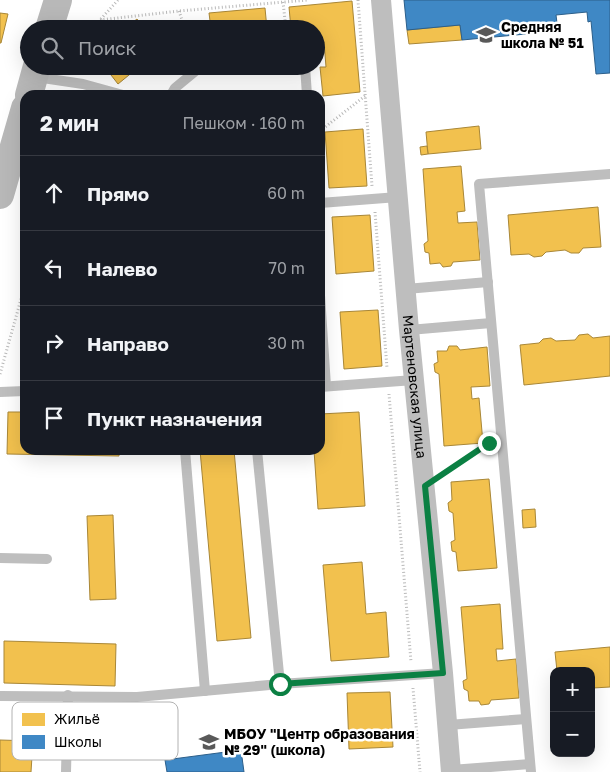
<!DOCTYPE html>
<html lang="ru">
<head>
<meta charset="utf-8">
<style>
  :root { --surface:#171b24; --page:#242831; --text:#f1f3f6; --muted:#9ea1a6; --line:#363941 }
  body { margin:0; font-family:"Golos Text",sans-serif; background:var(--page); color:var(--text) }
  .controls { position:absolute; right:15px; bottom:15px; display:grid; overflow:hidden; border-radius:10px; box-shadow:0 5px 20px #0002 }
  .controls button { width:45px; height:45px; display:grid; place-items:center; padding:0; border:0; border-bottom:1px solid var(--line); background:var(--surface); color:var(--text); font:25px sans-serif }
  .stop { position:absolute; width:15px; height:15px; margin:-11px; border:4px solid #0b8043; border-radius:50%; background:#fff }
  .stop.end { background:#0b8043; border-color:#fff; box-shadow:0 1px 5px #0008 }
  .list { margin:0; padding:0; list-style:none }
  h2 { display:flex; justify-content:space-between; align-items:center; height:65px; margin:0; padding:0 20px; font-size:21px }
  h2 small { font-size:16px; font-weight:400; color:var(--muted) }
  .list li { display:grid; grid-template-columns:32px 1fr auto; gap:15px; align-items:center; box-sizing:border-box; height:75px; padding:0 20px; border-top:1px solid var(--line) }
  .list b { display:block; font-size:19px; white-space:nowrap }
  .list em { font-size:16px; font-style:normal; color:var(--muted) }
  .icon { flex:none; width:28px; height:28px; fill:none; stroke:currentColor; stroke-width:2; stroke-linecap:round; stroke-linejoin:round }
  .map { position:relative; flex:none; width:610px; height:772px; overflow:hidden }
  .search { position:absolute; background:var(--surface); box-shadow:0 5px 20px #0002; left:20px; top:20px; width:305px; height:55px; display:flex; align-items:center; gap:12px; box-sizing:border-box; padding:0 18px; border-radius:28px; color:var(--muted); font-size:19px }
  .panel { position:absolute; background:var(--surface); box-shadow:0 5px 20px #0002; left:20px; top:90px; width:305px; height:365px; border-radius:15px }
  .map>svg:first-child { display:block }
</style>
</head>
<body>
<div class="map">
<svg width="610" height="772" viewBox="0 0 610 772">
  <rect width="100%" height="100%" fill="#fff"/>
  <!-- homes -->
  <g fill="#f2c14e" stroke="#a98737">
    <polygon points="352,1 360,92 323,96 320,67 326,67 324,42 316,42 316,29 291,29 289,7"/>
    <polygon points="265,8 267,29 211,29 209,13"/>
    <polygon points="0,13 8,14 1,43 0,43"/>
    <polygon points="137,19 145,29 124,29"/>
    <polygon points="460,25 462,40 409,44 407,30"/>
    <polygon points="104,66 140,66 118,84"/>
    <polygon points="479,126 481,149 428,154 426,132"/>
    <polygon points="363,129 367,186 329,188 325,132"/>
    <polygon points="427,146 428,154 421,155 420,147"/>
    <polygon points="461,166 465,211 457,212 458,223 477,222 480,260 453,262 451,266 443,267 440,263 430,264 429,253 425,252 424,244 428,241 423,169"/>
    <polygon points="598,207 601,247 583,248 579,253 571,253 565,250 546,252 542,256 534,257 529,254 511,255 508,215"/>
    <polygon points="370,215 374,271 336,274 332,217"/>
    <polygon points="378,310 382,366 344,369 340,312"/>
    <polygon points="25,331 25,347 21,346"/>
    <polygon points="588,334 593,338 610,336 610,376 524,385 520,345 539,343 543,339 551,338 556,341 575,340 579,335"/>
    <polygon points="449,346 457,346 460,350 487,347 490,386 471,387 472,399 479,398 483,443 444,446 439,374 435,372 434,364 438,362 437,351 447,351"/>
    <polygon points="8,412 25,412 25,450 119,450 119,456 7,454"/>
    <polygon points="359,412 365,506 318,509 314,450 320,450 320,414"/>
    <polygon points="200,450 234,450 251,638 217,641"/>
    <polygon points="489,479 497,568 458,571 456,552 452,551 451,542 455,540 453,513 449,511 448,503 452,500 451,482"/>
    <polygon points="535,509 536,527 523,528 522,510"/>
    <polygon points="113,515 116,599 90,600 87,516"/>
    <polygon points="362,562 366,614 386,612 389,657 331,661 323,565"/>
    <polygon points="500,604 503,649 496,649 497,661 516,659 519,698 491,700 489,704 481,705 479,701 469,701 468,691 464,689 463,681 467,679 461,607"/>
    <polygon points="4,641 116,644 115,686 4,683"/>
    <polygon points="610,647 610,687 593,688 591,690 591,671 557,671 555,652"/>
    <polygon points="390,692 393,747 349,749 347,693"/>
    <polygon points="0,740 33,741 31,772 0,772"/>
  </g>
  <!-- schools -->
  <g fill="#3f88c5" stroke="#2c5f8a">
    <polygon points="404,0 610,0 610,73 596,74 591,21 588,22 587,12 556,15 558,31 462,40 460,25 407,30"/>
    <polygon points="241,750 244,772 167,772 165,760"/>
  </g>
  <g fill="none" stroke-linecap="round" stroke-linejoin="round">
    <!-- path -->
    <g stroke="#b9b9b9" stroke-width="3" stroke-dasharray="1 2.5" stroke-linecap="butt">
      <polyline points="358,0 372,186"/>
      <polyline points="283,2 286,29"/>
      <polyline points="179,11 185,29"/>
      <polyline points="100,20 179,11 308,0"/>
      <polyline points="98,29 100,20 118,0"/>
      <polyline points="320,131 365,96"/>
      <polyline points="375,212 387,368"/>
      <polyline points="0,374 25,285"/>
      <polyline points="389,394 411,662"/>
      <polyline points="442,474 489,443"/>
      <polyline points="413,688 420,772"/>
    </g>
    <!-- service -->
    <g stroke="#bebebe" stroke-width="10">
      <polyline points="305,66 307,95"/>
      <polyline points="36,77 83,84 123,95"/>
      <polyline points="171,95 175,88 198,69 226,66"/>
      <polyline points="320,203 398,197"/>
      <polyline points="406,289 488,282"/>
      <polyline points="320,295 326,386"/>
      <polyline points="409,330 491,323"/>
      <polyline points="320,387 414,380"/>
      <polyline points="0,392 25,391"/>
      <polyline points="185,450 205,691"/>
      <polyline points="257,450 280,684"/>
      <polyline points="0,558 47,559"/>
      <polyline points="0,696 137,697 280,684 443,673"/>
      <polyline points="448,725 526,719"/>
      <polyline points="451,770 530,764"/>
      <polyline points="66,772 68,695"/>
      <polyline points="531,772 479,184 610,174"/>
    </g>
    <!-- minor -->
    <path stroke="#bebebe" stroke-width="20" id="s1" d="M381,0L409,330L443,673L451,772"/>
    <!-- secondary -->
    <g stroke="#b8b8b8" stroke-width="28">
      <polyline points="49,29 58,0"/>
      <polyline points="29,95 37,66"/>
      <polyline points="0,195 25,108"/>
    </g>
  </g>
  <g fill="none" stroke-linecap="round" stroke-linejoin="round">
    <!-- route -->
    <polyline stroke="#0b8043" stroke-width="6" points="280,684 443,673 425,486 489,443"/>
  </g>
  <!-- icons -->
  <defs>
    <symbol id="school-bare" viewBox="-9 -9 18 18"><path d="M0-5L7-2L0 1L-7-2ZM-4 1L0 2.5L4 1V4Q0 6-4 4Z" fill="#595959" stroke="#fff" stroke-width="2.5" paint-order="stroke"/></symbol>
  </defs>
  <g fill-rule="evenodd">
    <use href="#school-bare" x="472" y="21" width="28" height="28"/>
    <use href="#school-bare" x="195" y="728" width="28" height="28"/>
  </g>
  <g text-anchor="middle" stroke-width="5" stroke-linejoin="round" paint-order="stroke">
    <!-- poi labels -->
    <g font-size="14" font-weight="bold" fill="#000" stroke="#fff" text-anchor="start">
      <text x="501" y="32">Средняя<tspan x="501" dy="16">школа № 51</tspan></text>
      <text x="224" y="739">МБОУ "Центр образования<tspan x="224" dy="16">№ 29" (школа)</tspan></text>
    </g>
    <!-- street labels -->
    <g font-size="14" fill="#000" stroke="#fff">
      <text dy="5" stroke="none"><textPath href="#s1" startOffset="388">Мартеновская улица</textPath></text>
    </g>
  </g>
  <!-- legend -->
  <rect x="12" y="702" width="166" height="58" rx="8" fill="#fff" stroke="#b2b2b2" stroke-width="1"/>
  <rect x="22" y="713" width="23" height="13" fill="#f2c14e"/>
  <rect x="22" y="735" width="23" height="14" fill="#3f88c5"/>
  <g font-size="14" fill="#000">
    <text x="54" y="724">Жильё</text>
    <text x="54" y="747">Школы</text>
  </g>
</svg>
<div class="controls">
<button>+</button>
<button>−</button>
</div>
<div class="stop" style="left:280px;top:684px"></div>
<div class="stop end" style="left:489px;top:443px"></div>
<div class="search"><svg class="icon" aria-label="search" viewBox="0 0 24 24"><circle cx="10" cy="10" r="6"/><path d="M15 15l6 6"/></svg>Поиск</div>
<section class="panel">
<h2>2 мин<small>Пешком · 160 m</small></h2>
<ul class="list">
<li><svg class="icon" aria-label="ahead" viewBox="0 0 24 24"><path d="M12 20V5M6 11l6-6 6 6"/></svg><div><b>Прямо</b></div><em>60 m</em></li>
<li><svg class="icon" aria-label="left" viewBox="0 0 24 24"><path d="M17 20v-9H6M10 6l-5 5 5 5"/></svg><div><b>Налево</b></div><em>70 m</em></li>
<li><svg class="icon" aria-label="right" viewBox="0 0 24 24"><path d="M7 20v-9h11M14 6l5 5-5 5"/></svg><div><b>Направо</b></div><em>30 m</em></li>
<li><svg class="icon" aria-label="arrive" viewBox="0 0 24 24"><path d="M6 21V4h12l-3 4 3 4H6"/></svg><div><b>Пункт назначения</b></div></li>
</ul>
</section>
</div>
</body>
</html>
